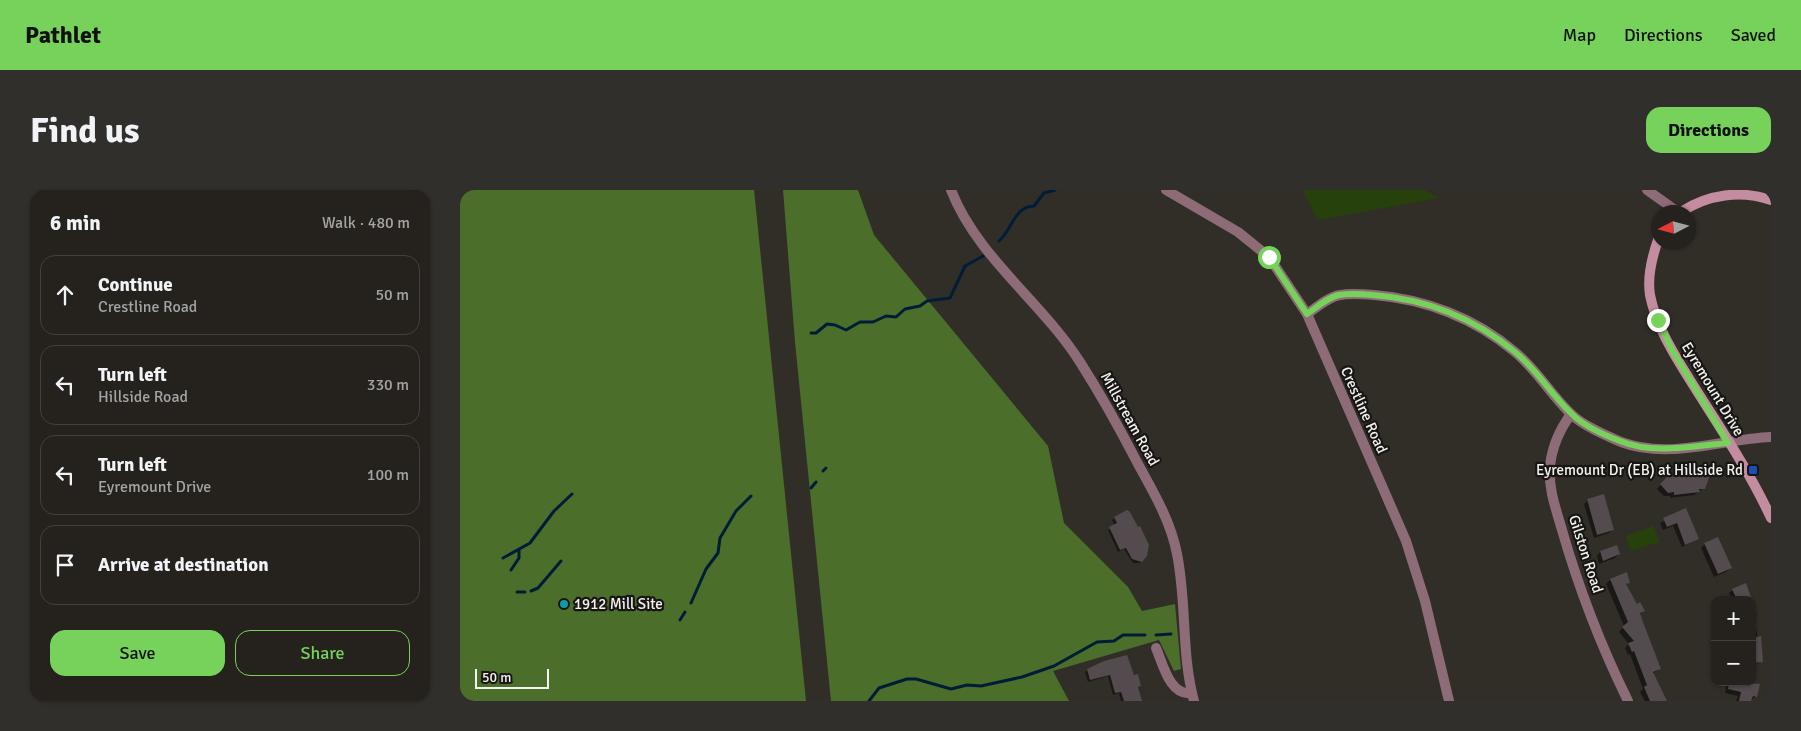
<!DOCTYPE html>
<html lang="en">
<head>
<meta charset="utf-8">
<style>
  :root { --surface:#25221e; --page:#312f2b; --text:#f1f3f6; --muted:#a3a4a4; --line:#423f3c; --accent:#76d25a }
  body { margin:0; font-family:Signika,sans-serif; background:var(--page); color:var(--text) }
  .controls { position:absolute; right:15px; bottom:15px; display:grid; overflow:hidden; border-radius:10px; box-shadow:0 1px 4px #0004 }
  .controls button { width:45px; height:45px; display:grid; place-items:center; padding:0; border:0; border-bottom:1px solid var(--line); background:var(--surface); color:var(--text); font:25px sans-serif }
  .compass { position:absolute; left:1191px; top:15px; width:45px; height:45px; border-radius:50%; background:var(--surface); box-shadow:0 1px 4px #0004; rotate:264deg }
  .scale { position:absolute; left:15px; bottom:12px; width:74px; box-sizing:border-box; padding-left:5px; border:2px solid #f4f2ee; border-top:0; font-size:14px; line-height:18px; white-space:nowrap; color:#f4f2ee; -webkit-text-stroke:4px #181614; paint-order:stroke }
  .stop { position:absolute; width:15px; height:15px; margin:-11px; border:4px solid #76d25a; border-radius:50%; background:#fff }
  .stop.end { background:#76d25a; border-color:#fff; box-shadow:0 1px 5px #0008 }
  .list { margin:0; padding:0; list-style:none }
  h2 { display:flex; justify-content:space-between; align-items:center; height:65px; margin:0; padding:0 20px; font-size:21px }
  h2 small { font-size:16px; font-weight:400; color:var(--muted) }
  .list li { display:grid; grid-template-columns:32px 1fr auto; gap:15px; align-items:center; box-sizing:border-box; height:80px; margin:0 10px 10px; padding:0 10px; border:1px solid var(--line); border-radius:15px }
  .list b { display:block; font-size:19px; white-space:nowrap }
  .list p { margin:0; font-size:16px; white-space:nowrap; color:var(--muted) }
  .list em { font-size:16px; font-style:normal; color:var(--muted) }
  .actions { display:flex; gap:10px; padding:15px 20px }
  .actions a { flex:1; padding:11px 0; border:1px solid var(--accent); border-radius:15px; text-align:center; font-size:18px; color:var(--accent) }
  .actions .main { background:var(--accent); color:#111 }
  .icon { flex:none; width:28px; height:28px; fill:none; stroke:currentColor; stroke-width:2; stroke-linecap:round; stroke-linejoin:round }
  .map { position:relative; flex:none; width:1311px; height:511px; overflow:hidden; border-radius:15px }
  header { display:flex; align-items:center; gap:30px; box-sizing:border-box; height:70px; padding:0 25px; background:var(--accent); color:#111 }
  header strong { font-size:24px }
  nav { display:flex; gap:28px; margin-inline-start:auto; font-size:18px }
  .intro { display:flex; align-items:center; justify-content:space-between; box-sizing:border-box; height:120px; padding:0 30px }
  h1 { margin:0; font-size:35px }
  .button { padding:12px 22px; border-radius:15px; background:var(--accent); color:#111; font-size:18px; font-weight:700 }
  main { display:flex; gap:30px; padding:0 30px }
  aside { flex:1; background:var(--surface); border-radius:15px; box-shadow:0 1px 4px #0004 }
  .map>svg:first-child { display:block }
</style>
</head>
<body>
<header>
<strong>Pathlet</strong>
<nav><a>Map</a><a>Directions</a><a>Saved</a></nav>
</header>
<div class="intro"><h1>Find us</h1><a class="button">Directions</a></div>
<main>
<aside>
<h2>6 min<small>Walk · 480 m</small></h2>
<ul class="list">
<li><svg class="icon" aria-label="ahead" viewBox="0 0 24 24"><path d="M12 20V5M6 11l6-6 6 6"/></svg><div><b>Continue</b><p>Crestline Road</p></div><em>50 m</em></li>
<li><svg class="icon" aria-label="left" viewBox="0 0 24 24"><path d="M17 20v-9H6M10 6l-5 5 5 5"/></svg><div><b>Turn left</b><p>Hillside Road</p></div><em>330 m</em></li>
<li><svg class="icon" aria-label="left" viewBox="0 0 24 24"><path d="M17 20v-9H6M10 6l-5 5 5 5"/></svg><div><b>Turn left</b><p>Eyremount Drive</p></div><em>100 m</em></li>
<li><svg class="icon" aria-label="arrive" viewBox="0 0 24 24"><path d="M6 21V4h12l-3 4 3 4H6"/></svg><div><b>Arrive at destination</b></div></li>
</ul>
<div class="actions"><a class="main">Save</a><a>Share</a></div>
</aside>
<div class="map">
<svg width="1311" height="511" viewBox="0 0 1311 511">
  <rect width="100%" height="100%" fill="#312e28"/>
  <!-- green -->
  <g fill="#27410c">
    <polygon points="842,0 965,0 979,8 858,30"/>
    <polygon points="1194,336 1199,352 1171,361 1166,346"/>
  </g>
  <!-- forest -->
  <g fill="#4b6e2b">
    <polygon points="0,0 294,0 346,511 0,511"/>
    <polygon points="323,0 398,0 414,45 588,256 604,333 668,397 682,421 715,414 721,479 714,481 699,450 593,481 609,511 371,511 335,152"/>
  </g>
  <!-- shadow -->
  <g fill="#0007">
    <polygon points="1238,282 1244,298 1234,305 1210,308 1210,306 1204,306 1197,299 1207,288 1234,286"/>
    <polygon points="1128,310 1153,340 1149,343 1134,348 1124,314"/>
    <polygon points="1226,320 1238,349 1222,357 1213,336 1203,340 1200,333"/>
    <polygon points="655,328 686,366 680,373 673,373 664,359 658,362 648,340 655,336 652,330"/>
    <polygon points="1245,354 1270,378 1266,382 1254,387 1241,358"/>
    <polygon points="1140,362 1159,364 1155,368 1139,374 1137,366"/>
    <polygon points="1166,384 1169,392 1165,396 1176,415 1183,421 1179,425 1200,479 1192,484 1205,511 1185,511 1180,502 1183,499 1170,464 1168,465 1165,458 1169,454 1159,442 1164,436 1146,394 1150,390"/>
    <polygon points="1273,400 1291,410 1272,410 1269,403"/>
    <polygon points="1292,413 1297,425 1294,427 1302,471 1292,476"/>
    <polygon points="628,480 677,486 680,510 661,511 659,503 653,505 648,486 628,492 625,482"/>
    <polygon points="1292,487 1294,487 1293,494 1296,506 1290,511 1276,511 1278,506 1265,503 1267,492 1292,492"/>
  </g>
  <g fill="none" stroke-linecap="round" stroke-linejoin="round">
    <!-- stream -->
    <g stroke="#001d37" stroke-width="3">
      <path d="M539,51C553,38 554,17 574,16L584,3L595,0"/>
      <polyline points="351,143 356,143 367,134 375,135 386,140 400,132 413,132 426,126 436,127 445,119 460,116 467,111 490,108 505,76 523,66"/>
      <polyline points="363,281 366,278"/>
      <polyline points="351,298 356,292"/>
      <polyline points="43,368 70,353 94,321 112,304"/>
      <polyline points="51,380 59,368 59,360"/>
      <polyline points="71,401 78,398 101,371"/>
      <polyline points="57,402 65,402"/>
      <polyline points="231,413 246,379 258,363 260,348 276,321 291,306"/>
      <polyline points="220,430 225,422"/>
      <polyline points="696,445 711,444"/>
      <polyline points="409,511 419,498 447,489 456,489 491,499 507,495 521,496 562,487 594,476 637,452 654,451 663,445 685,445"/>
    </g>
  </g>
  <!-- building -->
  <g fill="#534b4e">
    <polygon points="1238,280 1250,285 1245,299 1239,299 1240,302 1214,305 1214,302 1208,303 1200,294 1207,287 1236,285"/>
    <polygon points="1144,304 1154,340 1137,345 1127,309"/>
    <polygon points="1226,318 1239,349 1225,355 1217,333 1207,337 1203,328"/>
    <polygon points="667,320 670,322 678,337 680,336 689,355 687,366 682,372 672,369 666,358 660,360 649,337 657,333 654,327"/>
    <polygon points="1258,347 1272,378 1258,384 1244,353"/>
    <polygon points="1157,355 1160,364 1143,371 1140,361"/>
    <polygon points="1167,382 1170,393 1166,394 1177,414 1180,412 1185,421 1180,423 1183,432 1201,479 1193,482 1207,511 1190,511 1184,497 1187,495 1174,461 1172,462 1168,453 1174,451 1162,437 1168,432 1150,389"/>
    <polygon points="1286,393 1292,410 1277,410 1272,399"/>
    <polygon points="1301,446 1303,472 1292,473 1292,448"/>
    <polygon points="667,465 674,485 678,484 681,496 678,497 682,511 664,511 661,502 655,503 650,485 630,490 627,479 644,471"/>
    <polygon points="1269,492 1300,494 1297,507 1293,506 1291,511 1279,511 1281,502 1268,499"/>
  </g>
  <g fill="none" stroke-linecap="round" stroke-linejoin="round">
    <!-- street -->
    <g stroke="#8e6c77" stroke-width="10">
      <path d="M491,0C517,67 582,112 620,172C641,205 660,239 678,274C694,303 711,332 717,364C727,413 721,463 734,511"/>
      <polyline points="706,0 778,42 809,67 847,124 946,351 965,411 989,511"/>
      <polyline points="1187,0 1218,22"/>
      <path d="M847,124C857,117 868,107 880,105C890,103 903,104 914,105C965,109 1015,128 1055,162C1077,180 1091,205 1111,224C1124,236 1145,245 1161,252C1209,270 1262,249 1311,247"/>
      <path d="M1111,224C1100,239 1092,257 1090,276C1088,298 1096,319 1102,340C1119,399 1141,456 1168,511"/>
      <path d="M696,458C703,474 710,507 732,503"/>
    </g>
    <!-- secondary -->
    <g stroke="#c48d9f" stroke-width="10">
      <path d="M1221,22C1248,4 1281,0 1311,10"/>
      <path d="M1198,50C1192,67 1187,86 1190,105C1196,136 1214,164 1230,190C1258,235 1289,280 1311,328"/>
    </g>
  </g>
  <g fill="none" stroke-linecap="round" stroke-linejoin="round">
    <!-- route -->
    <path stroke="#76d25a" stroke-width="6" d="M809,67L847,124C857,117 868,107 879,105C890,103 903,104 913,105C966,109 1014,128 1055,162C1077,180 1091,204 1111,223C1123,236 1144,245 1160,251C1194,265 1232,256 1268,253L1212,160L1198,130"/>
  </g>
  <!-- markers -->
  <rect fill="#1a4fb4" stroke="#181614" stroke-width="2" x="1288" y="275" width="10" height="10" rx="2.5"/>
  <circle fill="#0f9aa8" stroke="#181614" stroke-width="2" cx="104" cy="414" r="5"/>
  <g text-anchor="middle" stroke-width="4.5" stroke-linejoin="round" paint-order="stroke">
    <!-- street labels -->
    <g font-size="15" fill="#f4f2ee" stroke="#181614">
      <text transform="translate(1253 199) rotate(59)" y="5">Eyremount Drive</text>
      <text transform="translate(904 220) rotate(66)" y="5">Crestline Road</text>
      <text transform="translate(670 229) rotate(61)" y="5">Millstream Road</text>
      <text transform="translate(1126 364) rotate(72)" y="5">Gilston Road</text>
    </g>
    <!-- poi labels -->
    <g font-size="15" fill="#f4f2ee" stroke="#181614" text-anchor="end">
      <text x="1283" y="285">Eyremount Dr (EB) at Hillside Rd</text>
      <text x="114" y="419" text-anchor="start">1912 Mill Site</text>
    </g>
  </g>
</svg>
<div class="controls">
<button>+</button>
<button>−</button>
</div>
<svg class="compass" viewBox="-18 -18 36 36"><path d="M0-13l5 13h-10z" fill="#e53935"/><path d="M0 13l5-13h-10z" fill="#a3a4a4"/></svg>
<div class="scale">50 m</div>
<div class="stop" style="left:809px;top:67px"></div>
<div class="stop end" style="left:1198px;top:130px"></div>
</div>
</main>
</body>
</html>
